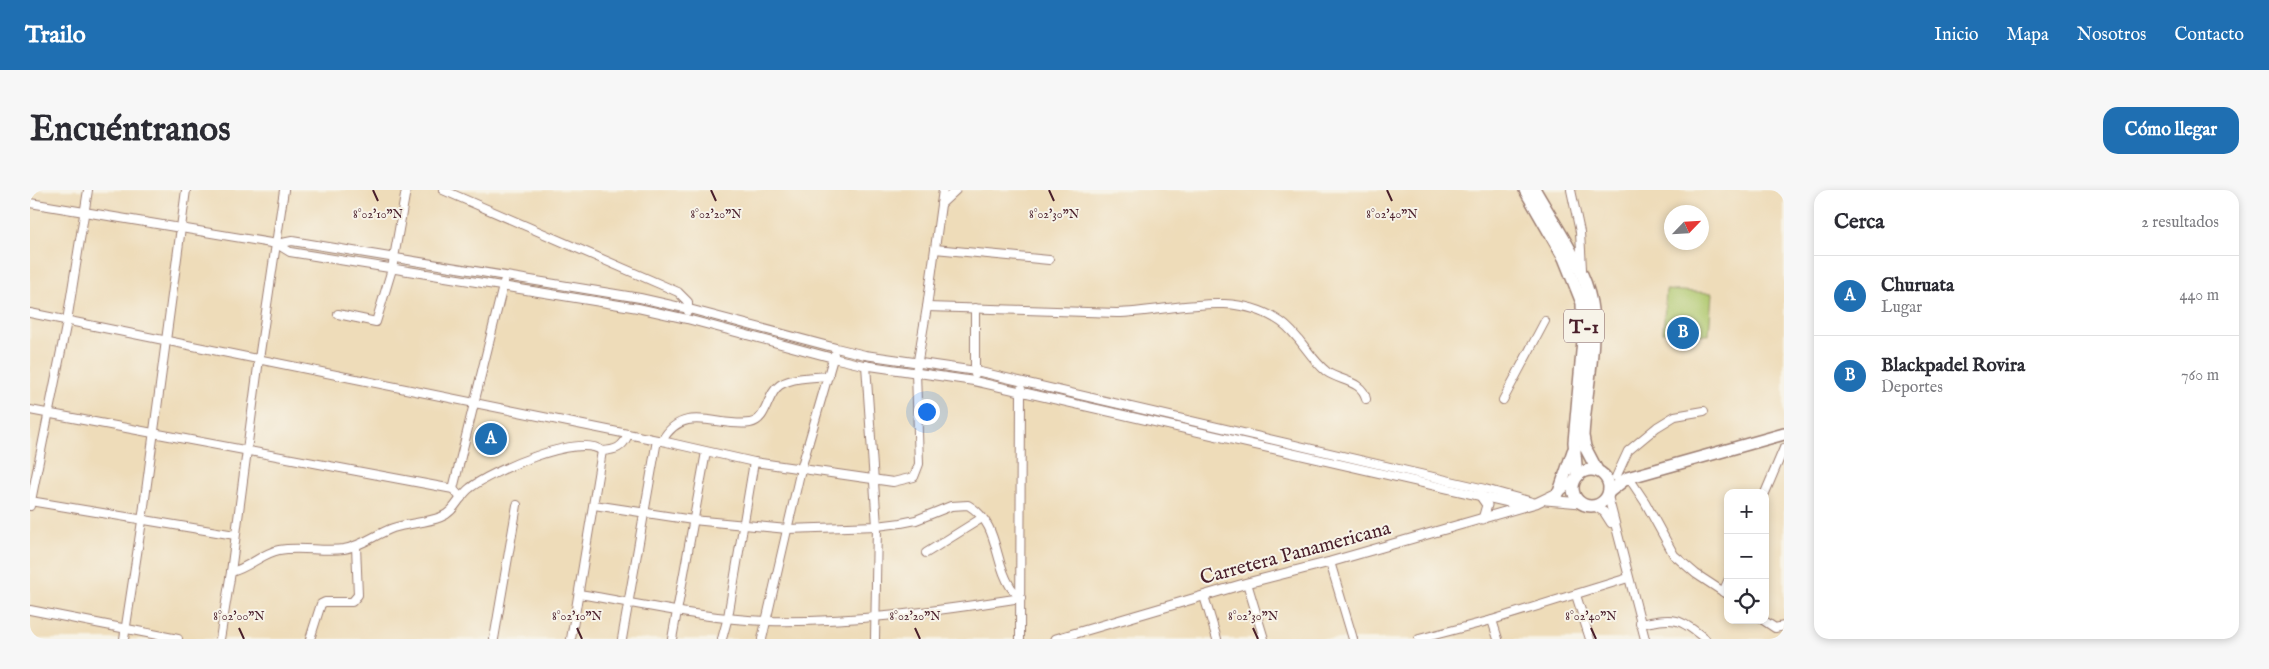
<!DOCTYPE html>
<html lang="es">
<head>
<meta charset="utf-8">
<style>
  :root { --surface:#fff; --page:#f7f7f7; --text:#2b2b33; --muted:#7c7c81; --line:#e1e1e2; --accent:#1f6fb2 }
  body { margin:0; font-family:"IM FELL English",serif; background:var(--page); color:var(--text) }
  .controls { position:absolute; right:15px; bottom:15px; display:grid; overflow:hidden; border-radius:10px; box-shadow:0 2px 8px #0003 }
  .controls button { width:45px; height:45px; display:grid; place-items:center; padding:0; border:0; border-bottom:1px solid var(--line); background:var(--surface); color:var(--text); font:25px sans-serif }
  .compass { position:absolute; left:1634px; top:15px; width:45px; height:45px; border-radius:50%; background:var(--surface); box-shadow:0 2px 8px #0003; rotate:65deg }
  .you { position:absolute; left:896px; top:221px; width:18px; height:18px; margin:-12px; border:4px solid #fff; border-radius:50%; background:#1a73e8; box-shadow:0 0 0 8px #1a73e833 }
  .badge { display:grid; place-items:center; width:32px; height:32px; border-radius:50%; background:var(--accent); color:#fff; font-size:16px; font-weight:700 }
  .pin { position:absolute; translate:-50% -50%; border:2px solid #fff; box-shadow:0 1px 5px #0006 }
  .list { margin:0; padding:0; list-style:none }
  h2 { display:flex; justify-content:space-between; align-items:center; height:65px; margin:0; padding:0 20px; font-size:21px }
  h2 small { font-size:16px; font-weight:400; color:var(--muted) }
  .list li { display:grid; grid-template-columns:32px 1fr auto; gap:15px; align-items:center; box-sizing:border-box; height:80px; padding:0 20px; border-top:1px solid var(--line) }
  .list b { display:block; font-size:19px; white-space:nowrap }
  .list p { margin:0; font-size:16px; white-space:nowrap; color:var(--muted) }
  .list em { font-size:16px; font-style:normal; color:var(--muted) }
  .icon { flex:none; width:28px; height:28px; fill:none; stroke:currentColor; stroke-width:2; stroke-linecap:round; stroke-linejoin:round }
  .map { position:relative; flex:none; width:1754px; height:449px; overflow:hidden; border-radius:15px }
  header { display:flex; align-items:center; gap:30px; box-sizing:border-box; height:70px; padding:0 25px; background:var(--accent); color:#fff }
  header strong { font-size:24px }
  nav { display:flex; gap:28px; margin-inline-start:auto; font-size:18px }
  .intro { display:flex; align-items:center; justify-content:space-between; box-sizing:border-box; height:120px; padding:0 30px }
  h1 { margin:0; font-size:35px }
  .button { padding:12px 22px; border-radius:15px; background:var(--accent); color:#fff; font-size:18px; font-weight:700 }
  main { display:flex; gap:30px; padding:0 30px }
  aside { flex:1; background:var(--surface); border-radius:15px; box-shadow:0 2px 8px #0003 }
  .map>svg:first-child { display:block }
</style>
</head>
<body>
<header>
<strong>Trailo</strong>
<nav><a>Inicio</a><a>Mapa</a><a>Nosotros</a><a>Contacto</a></nav>
</header>
<div class="intro"><h1>Encuéntranos</h1><a class="button">Cómo llegar</a></div>
<main>
<div class="map">
<svg width="1754" height="449" viewBox="0 0 1754 449">
  <rect width="100%" height="100%" fill="#f7f3e8"/>
  <filter id="ink" filterUnits="userSpaceOnUse"><feTurbulence type="fractalNoise" baseFrequency=".02" numOctaves="2"/><feDisplacementMap in="SourceGraphic" scale="10" xChannelSelector="R" yChannelSelector="G"/><feConvolveMatrix kernelMatrix="1 2 1 2 8 2 1 2 1" color-interpolation-filters="sRGB"/></filter>
  <filter id="wash" filterUnits="userSpaceOnUse"><feTurbulence type="fractalNoise" baseFrequency=".0096" numOctaves="4" result="noise"/><feDisplacementMap in="SourceGraphic" scale="20" xChannelSelector="R" yChannelSelector="G"/><feGaussianBlur stdDeviation="1.12" result="paint"/><feColorMatrix in="noise" values="0 0 0 0 0 0 0 0 0 0 0 0 0 0 0 0 0 1.4 0 .05"/><feComposite in="paint" operator="in"/></filter>
  <g filter="url(#wash)">
    <rect width="100%" height="100%" fill="#eedcb9"/>
    <!-- green -->
    <polygon fill="#afc86d" stroke="#7c744c" points="1636,100 1682,103 1679,145 1633,142"/>
  </g>
  <g filter="url(#ink)">
    <g fill="none" stroke-linecap="round" stroke-linejoin="round">
      <defs>
        <g id="minor">
          <polyline points="413,0 648,102 658,112 658,121"/>
          <polyline points="1541,0 1550,42 1552,79"/>
          <polyline points="0,13 247,54 262,51 610,108 659,119 806,158 835,165 946,181 1455,299 1506,313"/>
          <polyline points="911,14 926,0"/>
          <polyline points="247,54 260,62 608,118 657,129 803,168 833,175 944,191 1494,316"/>
          <polyline points="905,59 1019,70"/>
          <path d="M897,117L1087,123C1141,122 1202,98 1251,132C1270,145 1279,168 1297,182C1310,191 1333,191 1336,209"/>
          <polyline points="0,123 632,251 724,272 863,292 884,287 889,274 886,182 897,117 913,0"/>
          <polyline points="308,124 346,132 362,79 376,0"/>
          <polyline points="836,175 847,336 845,449"/>
          <polyline points="945,184 945,118"/>
          <polyline points="1473,210 1515,131"/>
          <polyline points="0,220 423,299 431,308"/>
          <path d="M632,251C653,212 689,238 720,233C738,230 736,204 750,195C762,187 785,187 799,186"/>
          <polyline points="1586,287 1598,261 1627,237 1645,226 1674,221"/>
          <polyline points="1599,288 1615,312 1644,365 1666,384 1698,405"/>
          <polyline points="423,299 474,92"/>
          <polyline points="1735,303 1754,258"/>
          <polyline points="1578,306 1615,449"/>
          <polyline points="0,311 205,345"/>
          <path d="M564,315L663,330L757,339L847,336L871,333L886,330L921,316L938,315C970,334 963,370 980,396C983,401 987,404 991,408"/>
          <polyline points="0,316 37,131 58,0"/>
          <polyline points="1564,316 1574,322 1581,333"/>
          <polyline points="896,363 952,328"/>
          <polyline points="1300,372 1323,449"/>
          <path d="M201,382C219,378 232,363 249,360C270,356 293,362 314,359C332,356 346,344 363,338C379,333 396,333 411,327C425,322 429,306 440,298C460,282 550,242 572,261C586,260 592,258 598,245"/>
          <polyline points="1217,393 1234,449"/>
          <polyline points="1693,402 1698,391"/>
          <path d="M549,404C611,414 674,429 737,431C822,433 907,421 991,408"/>
          <polyline points="1546,405 1560,449"/>
          <polyline points="1174,406 1187,449"/>
          <polyline points="0,420 148,449"/>
          <polyline points="1462,430 1468,449"/>
          <polyline points="1733,430 1745,438 1754,436"/>
          <path d="M1610,434C1644,428 1648,426 1675,449"/>
          <polyline points="94,449 112,331 156,0"/>
          <polyline points="190,449 201,382 229,169 254,0"/>
          <polyline points="280,449 291,414 295,412 322,412 328,405 326,356"/>
          <polyline points="464,449 487,315"/>
          <polyline points="541,449 572,261"/>
          <polyline points="592,449 627,250"/>
          <polyline points="642,449 676,262"/>
          <polyline points="692,449 698,427 724,272"/>
          <polyline points="732,449 771,279 804,165"/>
          <polyline points="990,449 991,199"/>
          <polyline points="1389,449 1462,430 1598,388"/>
        </g>
        <g id="major">
          <polyline points="1450,305 1457,315 1453,329"/>
          <polyline points="1516,310 1551,313"/>
          <polyline points="1026,449 1217,393 1300,372 1506,313 1529,302 1545,290"/>
        </g>
        <g id="highway">
          <polyline points="1495,0 1534,68 1552,113 1553,150 1544,252 1547,286"/>
          <path d="M1505,0C1523,32 1555,77 1561,113C1568,155 1555,204 1553,246L1555,257L1567,280"/>
          <circle cx="1561" cy="298" r="18"/>
          <polyline points="1529,302 1543,261"/>
          <polyline points="1579,302 1597,288 1754,244"/>
        </g>
      </defs>
      <!-- minor casing -->
      <use href="#minor" stroke="#9c7e72" stroke-width="10"/>
      <!-- major casing -->
      <use href="#major" stroke="#9c7e72" stroke-width="11"/>
      <!-- highway casing -->
      <use href="#highway" stroke="#9c7e72" stroke-width="14"/>
      <!-- minor -->
      <use href="#minor" stroke="#fff" stroke-width="8"/>
      <!-- major -->
      <use href="#major" stroke="#fff" stroke-width="9"/>
      <!-- highway -->
      <use href="#highway" stroke="#fff" stroke-width="11"/>
    </g>
  </g>
  <!-- ticks -->
  <path fill="none" stroke="#4a1f2b" stroke-width="2" d="M343,0L348,11M681,0L686,11M1019,0L1024,11M1357,0L1362,11M209,438L214,449M547,438L552,449M885,438L890,449M1223,438L1228,449M1561,438L1566,449"/>
  <g text-anchor="middle" stroke-width="4" stroke-linejoin="round" paint-order="stroke">
    <!-- shield labels -->
    <rect fill="#f7f3e8" stroke="#7e5f64" stroke-width="1" x="1534" y="119.5" width="40" height="33" rx="4"/>
    <g font-size="19" font-weight="bold" fill="#4a1f2b">
      <text x="1554" y="143">T-1</text>
    </g>
    <!-- street labels -->
    <g font-size="20" fill="#4a1f2b" stroke="#f7f3e8">
      <text transform="translate(1265 362) rotate(-15)" y="7">Carretera Panamericana</text>
    </g>
  </g>
  <g font-size="12" text-anchor="middle" fill="#4a1f2b" stroke="#f7f3e8" stroke-width="4" stroke-linejoin="round" paint-order="stroke">
    <text x="348" y="28">8°02'10"N</text>
    <text x="686" y="28">8°02'20"N</text>
    <text x="1024" y="28">8°02'30"N</text>
    <text x="1362" y="28">8°02'40"N</text>
    <text x="209" y="430">8°02'00"N</text>
    <text x="547" y="430">8°02'10"N</text>
    <text x="885" y="430">8°02'20"N</text>
    <text x="1223" y="430">8°02'30"N</text>
    <text x="1561" y="430">8°02'40"N</text>
  </g>
</svg>
<div class="controls">
<button>+</button>
<button>−</button>
<button><svg class="icon" aria-label="locate" viewBox="0 0 24 24"><circle cx="12" cy="12" r="6"/><path d="M12 2v4M12 18v4M2 12h4M18 12h4"/></svg></button>
</div>
<svg class="compass" viewBox="-18 -18 36 36"><path d="M0-13l5 13h-10z" fill="#e53935"/><path d="M0 13l5-13h-10z" fill="#7c7c81"/></svg>
<div class="you"></div>
<div class="pin badge" style="left:461px;top:249px">A</div>
<div class="pin badge" style="left:1653px;top:143px">B</div>
</div>
<aside>
<h2>Cerca<small>2 resultados</small></h2>
<ul class="list">
<li><span class="badge">A</span><div><b>Churuata</b><p>Lugar</p></div><em>440 m</em></li>
<li><span class="badge">B</span><div><b>Blackpadel Rovira</b><p>Deportes</p></div><em>760 m</em></li>
</ul>
</aside>
</main>
</body>
</html>
